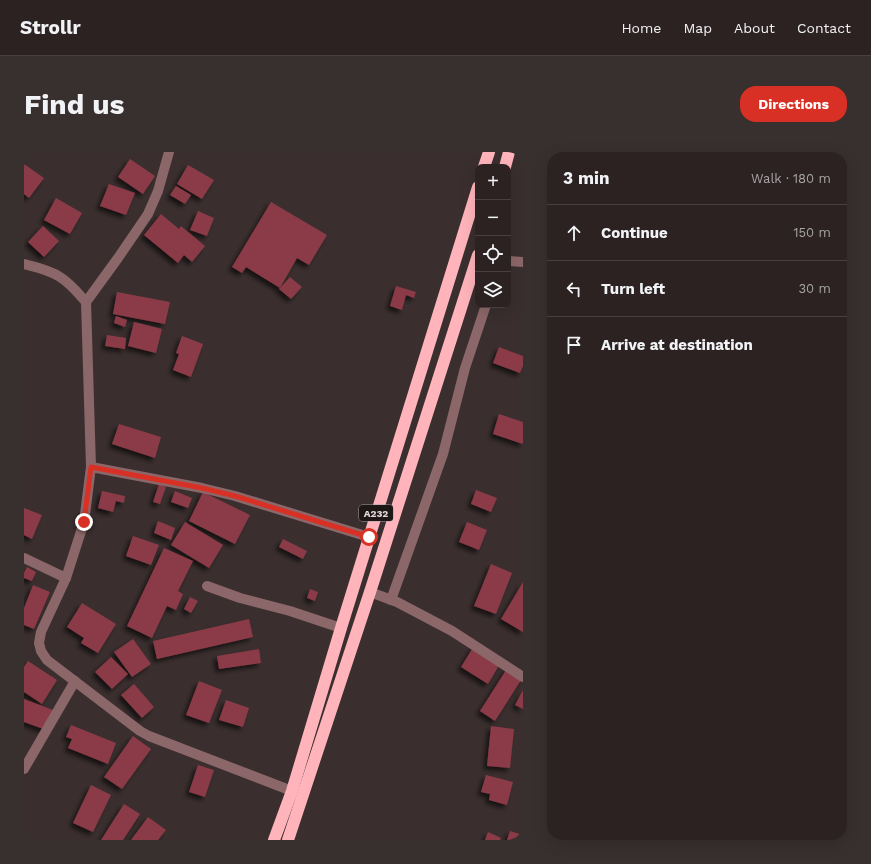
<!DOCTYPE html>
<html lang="en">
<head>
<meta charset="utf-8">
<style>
  :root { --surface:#2c2222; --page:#382f2f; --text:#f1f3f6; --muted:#a6a4a5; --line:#483f40; --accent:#d93025 }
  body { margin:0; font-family:"Work Sans",sans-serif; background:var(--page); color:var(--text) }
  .controls { position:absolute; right:12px; top:12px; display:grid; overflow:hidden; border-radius:8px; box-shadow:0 4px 16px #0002 }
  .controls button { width:36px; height:36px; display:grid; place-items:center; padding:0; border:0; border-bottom:1px solid var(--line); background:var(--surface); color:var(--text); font:20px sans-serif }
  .stop { position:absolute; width:12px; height:12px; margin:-9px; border:3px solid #d93025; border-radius:50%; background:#fff }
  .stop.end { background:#d93025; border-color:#fff; box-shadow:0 1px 4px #0008 }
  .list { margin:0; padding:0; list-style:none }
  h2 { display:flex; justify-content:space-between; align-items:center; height:52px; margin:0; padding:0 16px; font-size:17px }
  h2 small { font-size:13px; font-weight:400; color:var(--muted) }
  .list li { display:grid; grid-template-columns:26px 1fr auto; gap:12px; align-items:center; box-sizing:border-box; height:56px; padding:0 16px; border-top:1px solid var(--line) }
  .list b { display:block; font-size:15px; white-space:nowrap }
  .list em { font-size:13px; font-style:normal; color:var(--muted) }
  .icon { flex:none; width:22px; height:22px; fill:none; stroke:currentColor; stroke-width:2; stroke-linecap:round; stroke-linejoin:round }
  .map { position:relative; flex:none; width:499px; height:688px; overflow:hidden; border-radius:16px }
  header { display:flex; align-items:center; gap:24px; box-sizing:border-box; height:56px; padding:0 20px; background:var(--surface); border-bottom:1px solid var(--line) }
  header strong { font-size:19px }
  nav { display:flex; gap:22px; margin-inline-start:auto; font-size:14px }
  .intro { display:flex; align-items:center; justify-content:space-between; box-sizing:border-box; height:96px; padding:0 24px }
  h1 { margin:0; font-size:28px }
  .button { padding:10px 18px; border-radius:16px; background:var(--accent); color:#fff; font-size:14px; font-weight:700 }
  main { display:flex; gap:24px; padding:0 24px }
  aside { flex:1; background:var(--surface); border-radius:16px; box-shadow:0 4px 16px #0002 }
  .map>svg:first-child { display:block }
</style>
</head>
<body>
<header>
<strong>Strollr</strong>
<nav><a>Home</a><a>Map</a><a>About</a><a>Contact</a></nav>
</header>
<div class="intro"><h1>Find us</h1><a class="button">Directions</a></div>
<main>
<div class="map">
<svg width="499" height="688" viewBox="0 0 499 688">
  <defs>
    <filter id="shadow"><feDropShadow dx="-3.5" dy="3.5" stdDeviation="2" flood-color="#0009"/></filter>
  </defs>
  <rect width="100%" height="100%" fill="#3a2e2e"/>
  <!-- building -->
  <g fill="#8b3b47" filter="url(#shadow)">
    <polygon points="106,7 131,24 119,42 94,25"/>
    <polygon points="0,12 20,26 5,46 0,42"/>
    <polygon points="164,13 190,28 178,47 153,32"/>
    <polygon points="85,32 111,41 102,63 76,54"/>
    <polygon points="152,34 167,43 161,52 146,43"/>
    <polygon points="32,46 58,61 46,82 20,68"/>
    <polygon points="247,50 303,83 285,113 273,106 256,136 222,115 218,121 208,115"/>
    <polygon points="174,59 190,66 183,84 166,78"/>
    <polygon points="137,62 155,77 157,74 181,94 168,110 160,103 154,111 120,83"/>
    <polygon points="19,74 35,89 20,105 4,90"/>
    <polygon points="266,125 278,135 267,147 255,137"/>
    <polygon points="372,134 392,140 390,146 382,143 378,158 366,154"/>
    <polygon points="93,140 146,150 141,172 89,162"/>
    <polygon points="92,164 103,168 101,175 90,171"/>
    <polygon points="110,170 138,177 132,201 104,194"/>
    <polygon points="83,183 102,186 101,197 81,194"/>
    <polygon points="158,184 179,192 167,225 149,218 155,202 152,201"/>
    <polygon points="475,195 499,204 499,214 496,221 469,211"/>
    <polygon points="475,262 499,270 499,292 469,282"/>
    <polygon points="95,272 137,285 131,306 88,292"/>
    <polygon points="135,332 142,335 136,352 129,350"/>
    <polygon points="452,338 473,346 467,360 447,352"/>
    <polygon points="78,339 101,344 100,351 92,349 89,360 74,356"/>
    <polygon points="151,339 168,346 164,356 147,350"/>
    <polygon points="179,340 226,363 211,392 165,369"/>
    <polygon points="0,356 18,363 8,387 0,383"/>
    <polygon points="134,369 151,376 147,388 130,381"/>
    <polygon points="161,370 199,393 185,416 147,393"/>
    <polygon points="443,370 463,378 455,398 435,390"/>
    <polygon points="109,384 135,393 127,413 102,404"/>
    <polygon points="259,387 283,399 279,407 255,395"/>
    <polygon points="140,396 169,409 154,439 159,442 152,458 143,454 128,486 103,474"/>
    <polygon points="467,412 488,421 472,462 450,454"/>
    <polygon points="3,415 12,420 8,429 0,426 0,421"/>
    <polygon points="499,430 499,480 477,467"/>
    <polygon points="9,433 26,440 10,477 0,473 0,456"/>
    <polygon points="286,437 294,440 291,449 283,446"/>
    <polygon points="166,445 174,449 167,461 160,457"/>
    <polygon points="58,451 92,472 74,501 57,491 60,486 43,475"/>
    <polygon points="225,467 229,485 133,507 129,489"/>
    <polygon points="109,487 127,512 108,525 90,500"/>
    <polygon points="450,494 477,510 464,532 437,515"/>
    <polygon points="235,497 237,511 195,517 193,504"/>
    <polygon points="87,505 104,522 88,537 71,520"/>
    <polygon points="4,509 33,528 18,552 0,540 0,515"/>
    <polygon points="484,515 499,525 471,569 456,559"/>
    <polygon points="175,529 198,538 185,571 162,563"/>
    <polygon points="110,532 130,555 118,566 97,543"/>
    <polygon points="499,538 499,557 491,553"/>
    <polygon points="0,547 29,558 22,578 0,570"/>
    <polygon points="202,548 225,556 219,575 195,568"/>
    <polygon points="47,573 92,591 84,612 44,596 48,587 42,585"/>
    <polygon points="467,574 490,577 486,616 463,614"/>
    <polygon points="109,584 127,597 98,637 80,625"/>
    <polygon points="174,613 190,618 181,645 165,640"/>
    <polygon points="462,623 489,630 483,653 465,648 466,642 457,640"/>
    <polygon points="67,633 87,643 69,680 49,671"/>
    <polygon points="100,652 116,662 99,688 77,688"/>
    <polygon points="124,665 142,678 134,688 107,688"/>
    <polygon points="486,679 499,683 498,688 483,688"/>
    <polygon points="464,680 477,686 476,688 461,688"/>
  </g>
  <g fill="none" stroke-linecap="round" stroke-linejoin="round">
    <!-- minor -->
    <g stroke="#8c6769" stroke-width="10">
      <polyline points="484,109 499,110"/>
      <path d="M0,112C12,115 26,118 36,125C46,131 54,141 62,150L67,315L60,370L42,426L17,480L15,491L17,499L23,508L116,579L125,584L268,639"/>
      <polyline points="62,150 94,106 124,62 134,39 145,0"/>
      <polyline points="67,315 178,336 211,344 345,385"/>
      <polyline points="0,406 42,426"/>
      <polyline points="183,434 216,446 266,459 317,476"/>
      <polyline points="346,440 373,450 428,479 499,525"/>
      <polyline points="367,448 419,302 441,216 462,153"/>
      <polyline points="0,617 51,529"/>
    </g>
    <!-- highway -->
    <g stroke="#ffb4bb" stroke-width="12">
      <polyline points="460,15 465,0"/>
      <polyline points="481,15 485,0"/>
      <polyline points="250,688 268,639 317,476 454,35"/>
      <polyline points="264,688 346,440 454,103"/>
    </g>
  </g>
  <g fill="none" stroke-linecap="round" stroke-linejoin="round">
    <!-- route -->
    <polyline stroke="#d93025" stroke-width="5" points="60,370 67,315 178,336 211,344 345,385"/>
  </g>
  <g text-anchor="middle" stroke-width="3" stroke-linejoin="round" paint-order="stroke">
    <!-- shield labels -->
    <rect fill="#1d1718" stroke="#a69fa0" stroke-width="1" x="335" y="353" width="34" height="16" rx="3"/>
    <g font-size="10" font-weight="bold" fill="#e1d9da">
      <text x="352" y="365">A232</text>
    </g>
  </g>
</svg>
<div class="controls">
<button>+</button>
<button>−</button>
<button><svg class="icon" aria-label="locate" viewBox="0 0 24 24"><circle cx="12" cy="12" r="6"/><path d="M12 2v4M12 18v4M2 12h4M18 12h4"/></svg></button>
<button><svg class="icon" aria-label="layers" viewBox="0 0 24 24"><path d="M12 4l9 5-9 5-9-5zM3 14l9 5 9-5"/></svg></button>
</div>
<div class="stop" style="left:345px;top:385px"></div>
<div class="stop end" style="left:60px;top:370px"></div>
</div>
<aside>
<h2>3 min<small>Walk · 180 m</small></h2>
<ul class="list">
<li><svg class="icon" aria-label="ahead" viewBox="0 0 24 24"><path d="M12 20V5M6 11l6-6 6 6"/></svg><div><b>Continue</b></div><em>150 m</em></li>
<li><svg class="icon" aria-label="left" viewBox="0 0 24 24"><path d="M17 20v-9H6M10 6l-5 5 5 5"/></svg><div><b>Turn left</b></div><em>30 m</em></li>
<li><svg class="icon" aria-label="arrive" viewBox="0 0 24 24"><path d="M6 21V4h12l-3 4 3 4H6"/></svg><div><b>Arrive at destination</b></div></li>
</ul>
</aside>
</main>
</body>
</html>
